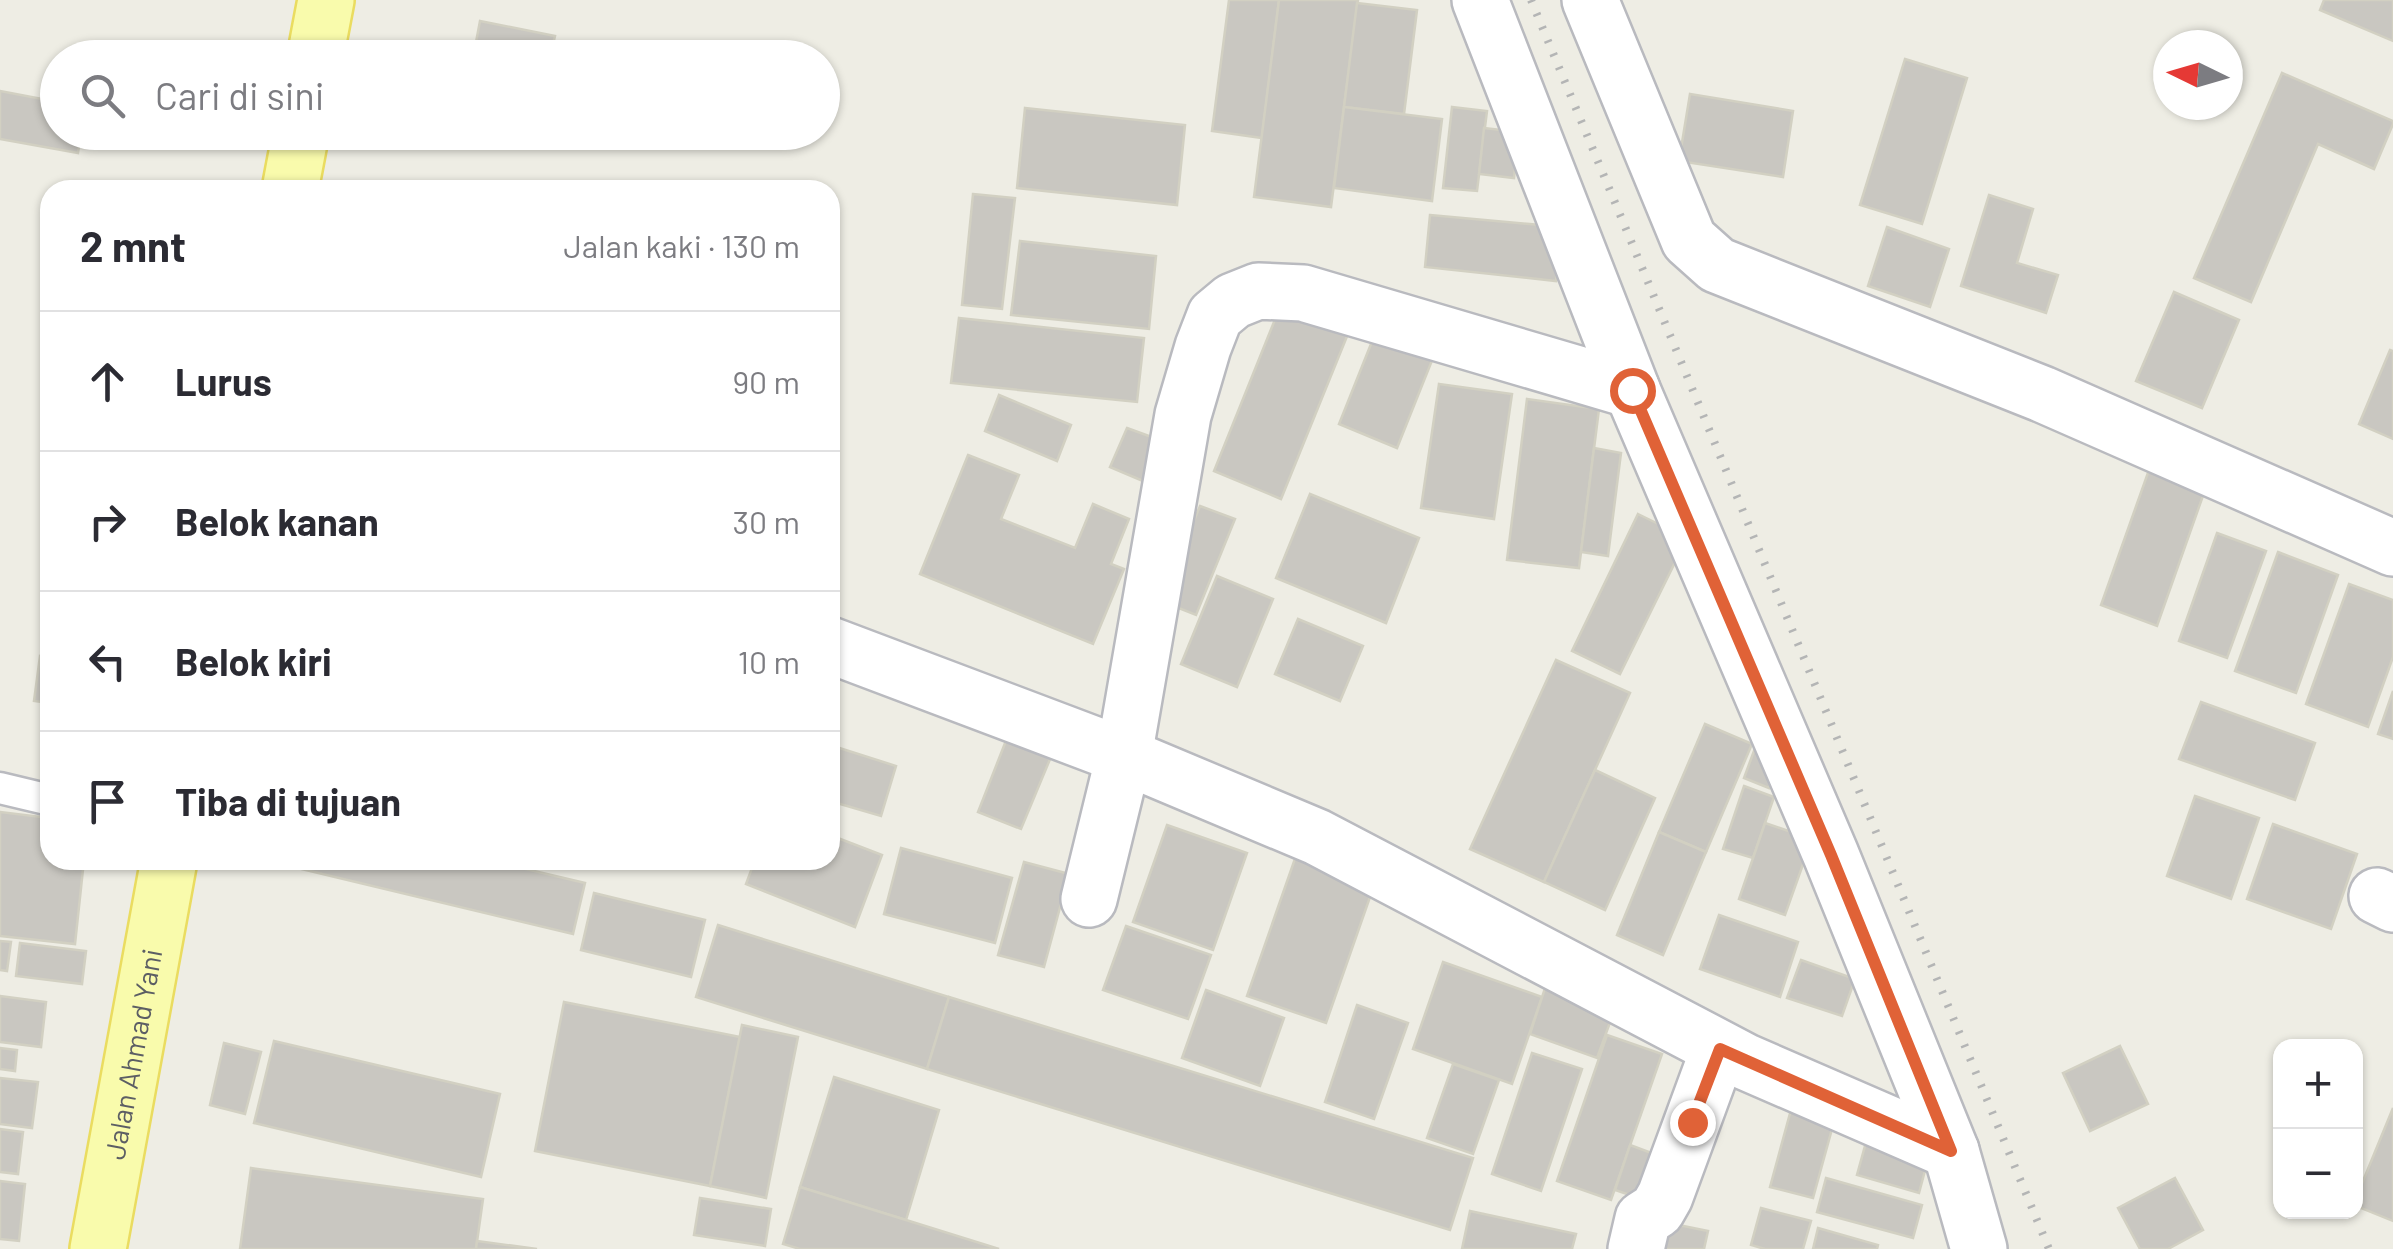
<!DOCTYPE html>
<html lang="id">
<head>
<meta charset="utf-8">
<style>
  :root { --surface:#fff; --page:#f2f2f3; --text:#2b2b33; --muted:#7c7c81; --line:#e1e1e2 }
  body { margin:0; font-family:Barlow,sans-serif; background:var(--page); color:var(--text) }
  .controls { position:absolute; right:30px; bottom:30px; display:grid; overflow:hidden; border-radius:20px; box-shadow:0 2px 8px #0004 }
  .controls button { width:90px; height:90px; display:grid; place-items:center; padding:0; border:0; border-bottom:2px solid var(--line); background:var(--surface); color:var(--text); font:50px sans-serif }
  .compass { position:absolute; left:2153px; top:30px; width:90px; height:90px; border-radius:50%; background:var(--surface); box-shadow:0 2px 8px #0004; rotate:275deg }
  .stop { position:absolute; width:30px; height:30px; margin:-22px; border:8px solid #e06237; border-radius:50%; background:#fff }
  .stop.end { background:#e06237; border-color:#fff; box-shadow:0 2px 10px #0008 }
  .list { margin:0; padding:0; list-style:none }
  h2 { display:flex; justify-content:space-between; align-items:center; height:130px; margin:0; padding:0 40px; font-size:42px }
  h2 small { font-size:32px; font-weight:400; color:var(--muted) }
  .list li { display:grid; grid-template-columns:65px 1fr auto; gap:30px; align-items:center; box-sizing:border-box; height:140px; padding:0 40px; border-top:2px solid var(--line) }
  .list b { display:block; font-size:38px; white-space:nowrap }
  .list em { font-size:32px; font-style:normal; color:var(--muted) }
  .icon { flex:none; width:55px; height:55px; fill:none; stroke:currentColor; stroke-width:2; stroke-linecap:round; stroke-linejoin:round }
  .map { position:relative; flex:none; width:2393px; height:1249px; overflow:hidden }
  .search { position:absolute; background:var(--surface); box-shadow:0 2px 8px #0004; left:40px; top:40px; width:800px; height:110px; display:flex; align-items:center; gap:25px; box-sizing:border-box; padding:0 35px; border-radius:55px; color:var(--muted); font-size:38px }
  .panel { position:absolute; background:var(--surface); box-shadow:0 2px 8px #0004; left:40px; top:180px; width:800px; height:690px; border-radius:30px }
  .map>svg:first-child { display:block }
</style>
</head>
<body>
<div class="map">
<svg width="2393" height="1249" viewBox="0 0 2393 1249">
  <rect width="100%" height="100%" fill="#eeede4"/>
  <!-- building -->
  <g fill="#c9c7c1" stroke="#d2d0c2" stroke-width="2.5">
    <polygon points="1229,0 1279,0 1262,138 1212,131"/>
    <polygon points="1279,0 1358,0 1331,207 1254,197"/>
    <polygon points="2324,0 2393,0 2393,41 2320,10"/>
    <polygon points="1357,3 1417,10 1404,114 1344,107"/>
    <polygon points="480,21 555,36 550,58 473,58"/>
    <polygon points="1905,59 1967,78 1922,224 1860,205"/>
    <polygon points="2282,73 2393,121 2393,124 2374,169 2318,144 2251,302 2194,278"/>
    <polygon points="0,91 58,102 58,132 81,132 78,153 0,139"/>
    <polygon points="1690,94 1793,111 1783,177 1679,161"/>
    <polygon points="1344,107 1442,119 1432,201 1334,188"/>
    <polygon points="1452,107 1487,111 1477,191 1443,188"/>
    <polygon points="1025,108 1185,125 1177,205 1017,188"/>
    <polygon points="1484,128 1519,132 1514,178 1479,174"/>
    <polygon points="473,132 535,132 532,145"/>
    <polygon points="74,183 112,190 73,190"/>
    <polygon points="973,194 1015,198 1002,309 962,305"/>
    <polygon points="1989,195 2033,209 2017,263 2058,275 2046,313 1961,286"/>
    <polygon points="1430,215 1562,227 1556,281 1425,267"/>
    <polygon points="1887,227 1949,249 1930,307 1868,286"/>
    <polygon points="1020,241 1156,256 1149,329 1011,315"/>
    <polygon points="2174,292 2239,320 2202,408 2136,381"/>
    <polygon points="1284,297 1352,324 1281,499 1214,471"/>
    <polygon points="959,318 1144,338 1137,402 951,383"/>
    <polygon points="1377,329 1435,353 1397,448 1339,424"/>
    <polygon points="2390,350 2393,351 2393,439 2359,424"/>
    <polygon points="1439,384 1512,394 1494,519 1421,508"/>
    <polygon points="999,395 1071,425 1057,461 985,431"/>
    <polygon points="1527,399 1599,409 1579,568 1507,560"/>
    <polygon points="1127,428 1160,440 1143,481 1110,467"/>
    <polygon points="1594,448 1621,453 1608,556 1581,552"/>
    <polygon points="2155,453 2211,473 2157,626 2101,605"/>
    <polygon points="968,455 1019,475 1001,519 1075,548 1093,504 1129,519 1111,564 1124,569 1093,644 920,574"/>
    <polygon points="1310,494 1419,538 1386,623 1276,578"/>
    <polygon points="1200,506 1235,519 1196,615 1161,601"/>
    <polygon points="1638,514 1687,538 1620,674 1572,651"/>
    <polygon points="2217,533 2266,551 2227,658 2179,641"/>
    <polygon points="2278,552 2338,575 2296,693 2235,671"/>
    <polygon points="1217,576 1273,599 1237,687 1181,664"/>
    <polygon points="2349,584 2393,600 2393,657 2368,727 2306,704"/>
    <polygon points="1298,619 1363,646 1340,701 1275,674"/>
    <polygon points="40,656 50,658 50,703 34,701"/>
    <polygon points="1556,660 1630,693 1544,882 1470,849"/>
    <polygon points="2393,691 2393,739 2378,734"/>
    <polygon points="2201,702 2315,743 2295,800 2179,759"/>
    <polygon points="50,716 50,761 45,760"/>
    <polygon points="1705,724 1752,744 1706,852 1659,832"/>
    <polygon points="1009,733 1053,752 1021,829 978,812"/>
    <polygon points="1758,740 1783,749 1769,788 1744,778"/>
    <polygon points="830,745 896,766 881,816 830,801"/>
    <polygon points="1595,770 1655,798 1605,910 1544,882"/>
    <polygon points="1744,786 1774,797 1753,858 1723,849"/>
    <polygon points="2195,796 2259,818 2231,899 2167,876"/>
    <polygon points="0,812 50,818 50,860 84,860 75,944 0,936"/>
    <polygon points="1765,823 1812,839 1785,915 1739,899"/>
    <polygon points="2273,824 2357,854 2331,929 2247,899"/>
    <polygon points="1167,825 1247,853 1213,950 1133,922"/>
    <polygon points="1659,832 1706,852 1663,955 1617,935"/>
    <polygon points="830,835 882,855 855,927 746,884 755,860 830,860"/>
    <polygon points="901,848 1012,878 995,943 884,914"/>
    <polygon points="1298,850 1377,877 1326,1023 1247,996"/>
    <polygon points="264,860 488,860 585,883 573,934"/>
    <polygon points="1024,862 1069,874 1044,967 998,955"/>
    <polygon points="594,893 705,920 691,977 581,950"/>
    <polygon points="1719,915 1798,942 1780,997 1700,969"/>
    <polygon points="718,925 949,997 927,1069 696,997"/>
    <polygon points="1126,926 1211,955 1188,1019 1103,990"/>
    <polygon points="0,941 11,942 7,971 0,970"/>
    <polygon points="20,943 86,951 82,984 16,976"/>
    <polygon points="1801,960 1855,979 1842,1016 1787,998"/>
    <polygon points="1443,962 1542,997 1512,1084 1413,1049"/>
    <polygon points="1547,982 1616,1006 1597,1058 1530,1034"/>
    <polygon points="1206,990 1284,1018 1260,1086 1182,1058"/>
    <polygon points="0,996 46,1002 41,1047 0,1042"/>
    <polygon points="949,997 1473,1158 1450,1230 927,1069"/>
    <polygon points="564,1002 740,1037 710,1186 535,1151"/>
    <polygon points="1357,1005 1408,1023 1374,1119 1325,1102"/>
    <polygon points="742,1025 798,1037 766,1198 710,1186"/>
    <polygon points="1607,1035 1662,1054 1611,1200 1557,1181"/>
    <polygon points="274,1041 500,1094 481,1177 254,1123"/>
    <polygon points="224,1043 261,1052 245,1114 210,1105"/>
    <polygon points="2120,1046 2148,1104 2090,1131 2063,1073"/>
    <polygon points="0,1048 17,1050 15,1071 0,1069"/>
    <polygon points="1532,1053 1582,1069 1541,1191 1492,1174"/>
    <polygon points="1453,1064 1499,1080 1473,1154 1427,1138"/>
    <polygon points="834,1077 939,1110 906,1220 800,1187"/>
    <polygon points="0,1078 38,1082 32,1128 0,1124"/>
    <polygon points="1792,1106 1835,1118 1813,1198 1770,1187"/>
    <polygon points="2393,1108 2393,1221 2356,1206 2356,1198"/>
    <polygon points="0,1129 23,1132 18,1174 0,1172"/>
    <polygon points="1868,1135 1930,1152 1919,1193 1857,1175"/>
    <polygon points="1630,1145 1673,1161 1659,1205 1615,1190"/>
    <polygon points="251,1168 483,1199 476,1249 240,1249"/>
    <polygon points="1826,1178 1922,1205 1913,1238 1817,1212"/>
    <polygon points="2175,1178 2203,1230 2168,1249 2140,1249 2118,1208"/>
    <polygon points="0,1181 25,1184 19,1241 0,1239"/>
    <polygon points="800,1187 906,1220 999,1249 800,1249 783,1244"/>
    <polygon points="700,1198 771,1209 765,1246 694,1235"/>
    <polygon points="1761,1208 1811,1221 1803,1249 1765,1249 1751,1245"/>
    <polygon points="1470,1211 1576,1234 1572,1249 1462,1249"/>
    <polygon points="1649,1219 1708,1231 1704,1249 1643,1249"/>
    <polygon points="1818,1228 1878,1245 1877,1249 1813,1249"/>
    <polygon points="477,1241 537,1249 476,1249"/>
  </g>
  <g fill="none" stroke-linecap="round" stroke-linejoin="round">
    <defs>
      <polyline id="service" points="0,788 50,800"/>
      <g id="minor">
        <polyline points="1480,0 1632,390 1831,855 1951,1151 1979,1249"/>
        <polyline points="1590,0 1689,240 1717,265 2042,394 2393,548"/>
        <polyline points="830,645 1124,756 1317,837 1746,1062 1951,1151"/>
        <polyline points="2377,896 2393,904"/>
        <polyline points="1089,899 1124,756 1183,415 1203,347 1215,316 1233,301 1258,291 1303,293 1632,390"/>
        <polyline points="1636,1249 1643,1219 1657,1210 1665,1196 1719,1049"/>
      </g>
      <g id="primary">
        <polyline points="315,58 326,0"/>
        <polyline points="290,190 301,132"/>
        <path id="s1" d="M98,1249L169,860"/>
      </g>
    </defs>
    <!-- service casing -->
    <use href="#service" stroke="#b9babf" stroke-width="35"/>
    <!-- minor casing -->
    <use href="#minor" stroke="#b9babf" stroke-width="60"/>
    <!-- primary casing -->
    <use href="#primary" stroke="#eadc60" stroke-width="60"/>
    <!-- service -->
    <use href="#service" stroke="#fff" stroke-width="30"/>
    <!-- minor -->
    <use href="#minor" stroke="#fff" stroke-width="55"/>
    <!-- primary -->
    <use href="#primary" stroke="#f9fbac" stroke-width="55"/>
    <!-- rail -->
    <polyline stroke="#b4b5b5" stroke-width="8" stroke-dasharray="2.5 12" stroke-linecap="butt" points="1531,0 2049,1249"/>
  </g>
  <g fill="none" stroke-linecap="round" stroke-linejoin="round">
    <!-- route -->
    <polyline stroke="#e06237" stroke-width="12" points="1632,390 1831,855 1951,1151 1720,1049 1692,1122"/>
  </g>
  <g text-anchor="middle" stroke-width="9" stroke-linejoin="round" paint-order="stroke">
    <!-- street labels -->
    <g font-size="28" fill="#5c5e64" stroke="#fff">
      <text dy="10" stroke="none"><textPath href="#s1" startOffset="198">Jalan Ahmad Yani</textPath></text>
    </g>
  </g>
</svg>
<div class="controls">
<button>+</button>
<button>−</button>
</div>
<svg class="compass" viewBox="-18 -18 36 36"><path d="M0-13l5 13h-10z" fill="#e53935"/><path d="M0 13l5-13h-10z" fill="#7c7c81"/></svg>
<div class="stop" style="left:1632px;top:390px"></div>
<div class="stop end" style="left:1692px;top:1122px"></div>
<div class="search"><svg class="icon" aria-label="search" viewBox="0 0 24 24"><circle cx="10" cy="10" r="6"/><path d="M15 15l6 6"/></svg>Cari di sini</div>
<section class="panel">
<h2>2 mnt<small>Jalan kaki · 130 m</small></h2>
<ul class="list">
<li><svg class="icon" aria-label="ahead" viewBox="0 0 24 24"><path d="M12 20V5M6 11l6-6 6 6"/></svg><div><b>Lurus</b></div><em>90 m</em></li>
<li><svg class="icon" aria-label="right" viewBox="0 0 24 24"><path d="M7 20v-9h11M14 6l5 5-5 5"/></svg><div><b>Belok kanan</b></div><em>30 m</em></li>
<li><svg class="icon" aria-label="left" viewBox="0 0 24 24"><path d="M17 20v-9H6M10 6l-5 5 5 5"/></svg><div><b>Belok kiri</b></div><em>10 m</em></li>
<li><svg class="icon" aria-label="arrive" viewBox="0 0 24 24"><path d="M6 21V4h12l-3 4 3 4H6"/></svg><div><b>Tiba di tujuan</b></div></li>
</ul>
</section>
</div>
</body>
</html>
